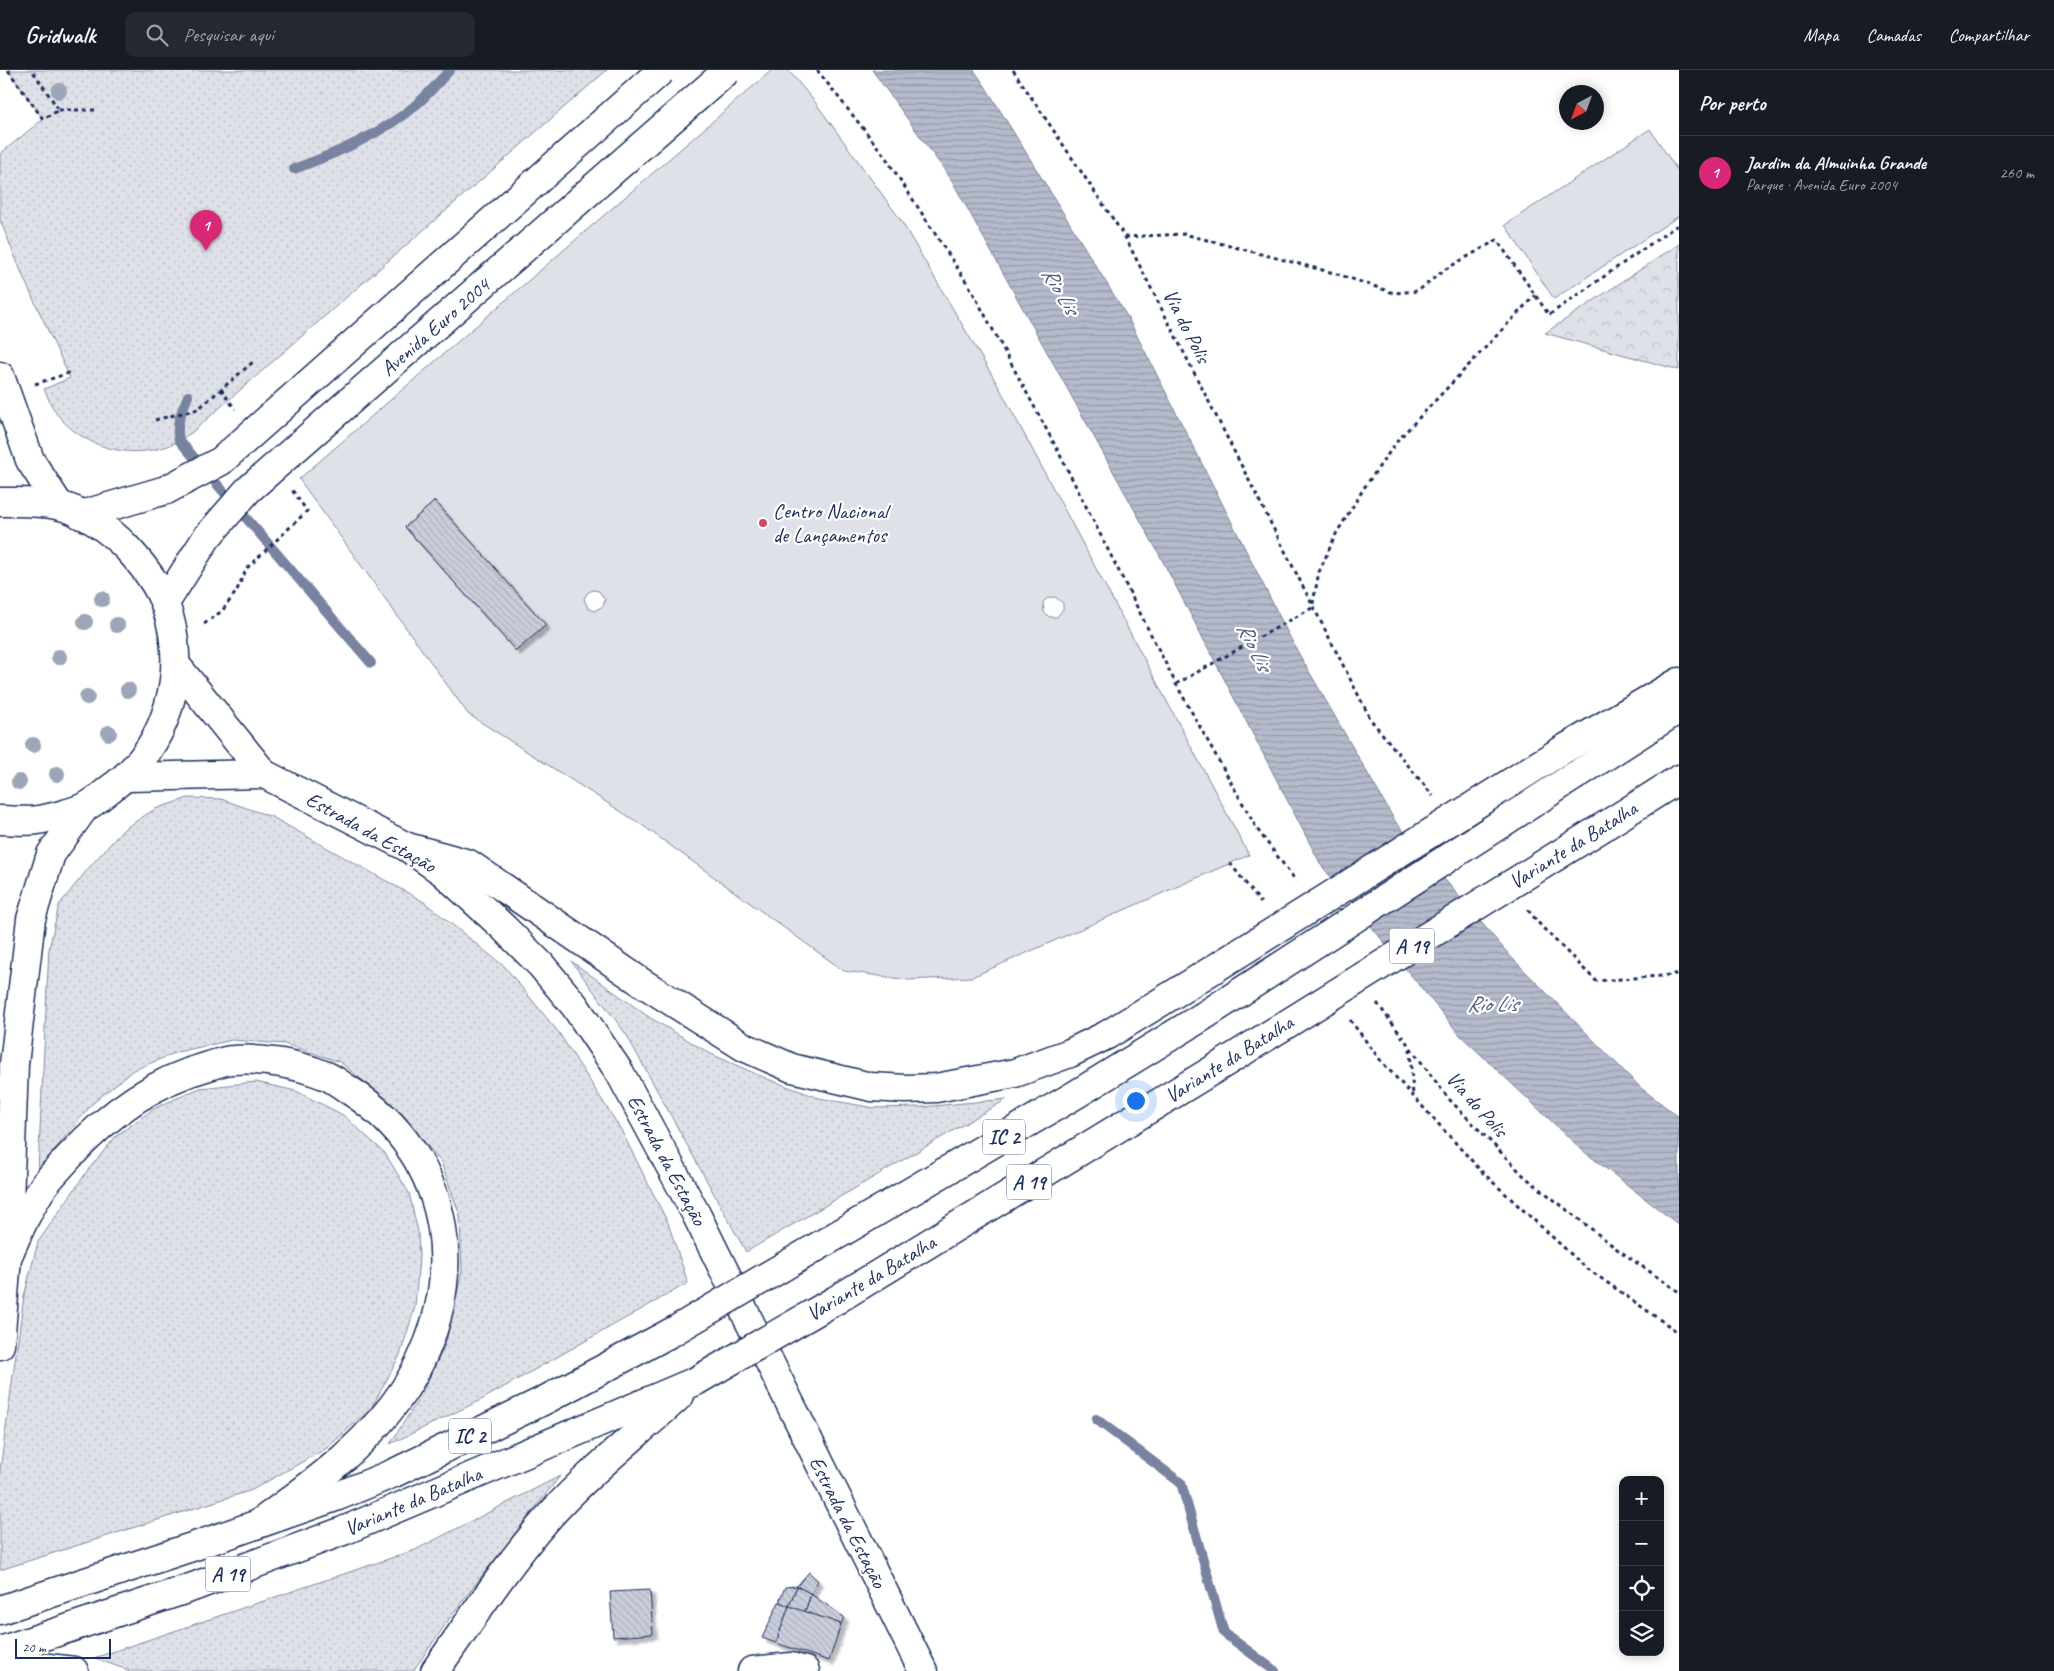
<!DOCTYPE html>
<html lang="pt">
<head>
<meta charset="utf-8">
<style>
  :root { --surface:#171b24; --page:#242831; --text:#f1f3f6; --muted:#9ea1a6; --line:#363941; --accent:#db2777 }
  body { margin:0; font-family:Caveat,sans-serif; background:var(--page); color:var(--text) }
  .controls { position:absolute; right:15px; bottom:15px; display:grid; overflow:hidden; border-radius:10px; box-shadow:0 2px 12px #0003 }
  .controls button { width:45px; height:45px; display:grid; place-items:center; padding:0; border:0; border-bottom:1px solid var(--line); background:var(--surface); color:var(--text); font:25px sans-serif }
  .compass { position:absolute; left:1559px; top:15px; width:45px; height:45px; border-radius:50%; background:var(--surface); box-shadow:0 2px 12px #0003; rotate:221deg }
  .scale { position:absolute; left:15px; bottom:12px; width:96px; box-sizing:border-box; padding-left:5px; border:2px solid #1b2f5e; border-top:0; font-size:14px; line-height:18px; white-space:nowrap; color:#1b2f5e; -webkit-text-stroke:4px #fff; paint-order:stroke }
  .you { position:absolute; left:1135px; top:1030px; width:18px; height:18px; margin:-12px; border:4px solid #fff; border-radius:50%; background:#1a73e8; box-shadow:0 0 0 8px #1a73e833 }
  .badge { display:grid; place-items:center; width:32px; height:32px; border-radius:50%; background:var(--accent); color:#fff; font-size:16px; font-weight:700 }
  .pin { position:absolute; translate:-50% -41px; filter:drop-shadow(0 1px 2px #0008) }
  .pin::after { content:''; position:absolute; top:26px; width:18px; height:15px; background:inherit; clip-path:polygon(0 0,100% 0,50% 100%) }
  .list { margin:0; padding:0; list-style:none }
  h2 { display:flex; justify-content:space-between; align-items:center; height:65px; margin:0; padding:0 20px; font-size:21px }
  h2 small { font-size:16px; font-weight:400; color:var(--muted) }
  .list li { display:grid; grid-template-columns:32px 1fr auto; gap:15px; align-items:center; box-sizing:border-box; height:75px; padding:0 20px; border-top:1px solid var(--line) }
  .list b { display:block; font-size:19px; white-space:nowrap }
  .list p { margin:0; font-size:16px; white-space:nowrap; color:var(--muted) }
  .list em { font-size:16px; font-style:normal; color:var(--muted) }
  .icon { flex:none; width:28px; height:28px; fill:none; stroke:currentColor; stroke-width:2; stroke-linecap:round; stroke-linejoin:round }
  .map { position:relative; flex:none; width:1679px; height:1601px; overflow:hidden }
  header { display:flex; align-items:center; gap:30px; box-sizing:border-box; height:70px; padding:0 25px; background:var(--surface); border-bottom:1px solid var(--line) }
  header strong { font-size:24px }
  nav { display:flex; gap:28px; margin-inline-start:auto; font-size:18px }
  .search { width:350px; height:45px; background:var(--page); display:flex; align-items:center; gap:12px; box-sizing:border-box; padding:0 18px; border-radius:10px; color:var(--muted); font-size:19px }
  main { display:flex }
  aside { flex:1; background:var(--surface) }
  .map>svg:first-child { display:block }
</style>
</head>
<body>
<header>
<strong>Gridwalk</strong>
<div class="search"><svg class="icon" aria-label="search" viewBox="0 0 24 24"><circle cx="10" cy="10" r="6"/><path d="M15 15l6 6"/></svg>Pesquisar aqui</div>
<nav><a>Mapa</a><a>Camadas</a><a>Compartilhar</a></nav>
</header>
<main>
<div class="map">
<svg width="1679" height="1601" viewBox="0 0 1679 1601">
  <defs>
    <pattern id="green-dots" width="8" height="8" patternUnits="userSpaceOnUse" patternTransform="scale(1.25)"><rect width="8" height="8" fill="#dee1e7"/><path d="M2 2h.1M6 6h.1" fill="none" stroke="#bec1c9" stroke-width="1.8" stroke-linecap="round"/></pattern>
    <pattern id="forest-crowns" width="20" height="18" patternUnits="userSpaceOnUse" patternTransform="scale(1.25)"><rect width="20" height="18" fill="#dee1e7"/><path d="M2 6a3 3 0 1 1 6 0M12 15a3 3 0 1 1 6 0" fill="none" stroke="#bec1c9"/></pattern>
    <pattern id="water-rules" width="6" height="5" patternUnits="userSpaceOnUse" patternTransform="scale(1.25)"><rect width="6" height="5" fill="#b5bbca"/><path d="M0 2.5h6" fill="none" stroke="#9298a7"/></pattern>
    <pattern id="building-back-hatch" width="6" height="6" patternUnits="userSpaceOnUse" patternTransform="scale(1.25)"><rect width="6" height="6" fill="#caceda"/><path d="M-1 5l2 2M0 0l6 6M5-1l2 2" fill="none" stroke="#adb1be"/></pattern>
    <filter id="shadow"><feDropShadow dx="4.5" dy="4.5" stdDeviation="1" flood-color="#0004"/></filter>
  </defs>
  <rect width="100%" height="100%" fill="#fff"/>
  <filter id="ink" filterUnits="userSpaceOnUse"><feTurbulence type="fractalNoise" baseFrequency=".02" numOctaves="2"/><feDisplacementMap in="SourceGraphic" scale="10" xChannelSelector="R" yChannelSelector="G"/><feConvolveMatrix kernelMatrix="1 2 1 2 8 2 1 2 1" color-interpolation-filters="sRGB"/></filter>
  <g filter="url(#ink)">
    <!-- green -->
    <g fill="url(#green-dots)" stroke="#7c88a2">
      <path d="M8,0H607L191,363C184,367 176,373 168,376C128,390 82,377 56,343C51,336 48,327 44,319L70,308L25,211L0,150V84L43,49Z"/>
      <polygon points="188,728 221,729 272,747 424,832 505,897 559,963 620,1058 668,1153 688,1213 481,1330 390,1374 420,1327 445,1275 462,1202 460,1146 441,1092 394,1036 340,992 285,974 232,970 177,982 132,1001 93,1033 38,1100 49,879 59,835 92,794 124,759 155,739"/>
      <polygon points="571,891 649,947 711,984 770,1010 819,1028 874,1038 922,1037 1007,1029 746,1182 626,964"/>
      <polygon points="256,1012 296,1021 343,1045 385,1083 409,1123 418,1162 419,1187 415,1237 400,1285 371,1339 327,1378 252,1420 0,1500 0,1400 24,1226 38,1172 88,1100 116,1066 155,1038 200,1018"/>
      <polygon points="560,1406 457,1538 413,1601 130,1601 94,1588 415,1480"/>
    </g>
    <!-- forest -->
    <polygon fill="url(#forest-crowns)" stroke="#7c88a2" points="1679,174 1679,300 1545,263"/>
    <!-- pitch -->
    <g fill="#dee1e7" stroke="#7c88a2" fill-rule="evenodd">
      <path d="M772,0H788L815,32L900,149L1000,319L1249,785L972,907L908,910L844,901L642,755L468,644L299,409ZM435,431L545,555L516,581L405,457ZM593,520L599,521L605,530L603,536L594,541L588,538L584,529L587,523ZM1055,527L1063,533V539L1057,547H1049L1044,542L1043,532L1048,528Z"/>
      <polygon points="1650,59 1679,103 1679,146 1554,229 1505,155"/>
    </g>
    <!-- water -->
    <polygon fill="url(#water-rules)" stroke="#77839f" points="872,0 974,0 985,16 1128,248 1295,577 1395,751 1510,886 1641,1018 1679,1047 1679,1155 1582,1080 1459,964 1321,795 1159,484 951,109"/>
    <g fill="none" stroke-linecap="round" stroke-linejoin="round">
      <!-- stream -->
      <g stroke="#77839f" stroke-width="10">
        <path d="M294,99C337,83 382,64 417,34C429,24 439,11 450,0"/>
        <path d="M188,326C182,341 175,354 179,370L371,593"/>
        <polyline points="1096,1349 1181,1413 1224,1563 1275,1601"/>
      </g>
    </g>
    <!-- building -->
    <g fill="url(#building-back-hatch)" stroke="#1b2f5e" filter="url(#shadow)">
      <polygon points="435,431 546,555 516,581 405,457"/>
      <polygon points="809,1502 818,1511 811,1524 797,1516"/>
      <polygon points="797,1516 811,1524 805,1542 789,1536"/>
      <polygon points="797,1516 789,1536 779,1532 785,1517"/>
      <polygon points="650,1520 653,1564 613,1567 610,1522"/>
      <polygon points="811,1524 844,1547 841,1554 805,1542"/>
      <polygon points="779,1532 789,1536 776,1573 762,1568"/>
      <polygon points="789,1536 841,1554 829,1591 776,1573"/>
    </g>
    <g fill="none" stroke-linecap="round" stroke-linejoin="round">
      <defs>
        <polyline id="street" points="752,1601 791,1597 805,1601"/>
        <g id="secondary">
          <polyline points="176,595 264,704 407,777 443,802 504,858 541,895 575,936 620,1003 696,1144 923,1601"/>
          <polyline points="127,707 264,704"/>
        </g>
        <g id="primary">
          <polyline points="0,306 30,390 59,435"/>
          <path d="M0,432C19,432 38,431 57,435C82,440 110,460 127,478C142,494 157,513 165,534C190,600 168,678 110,719C102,725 94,733 85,737C73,742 51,748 38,750C26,752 12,750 0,750"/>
          <polyline points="81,445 166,420"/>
          <polyline points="165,533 207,467"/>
          <polyline points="0,1275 7,1188 14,994 31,849 51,784 85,737"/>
        </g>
        <g id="highway">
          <polyline points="1564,679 1679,612"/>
          <polyline points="1576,705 1679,639"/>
          <polyline points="1603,757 1679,709"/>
          <polyline points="407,777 469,794 641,912 744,977 792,998 871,1017 906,1019 936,1018 1015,1003 1070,983 1107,965 1182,919"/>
          <polyline points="805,1184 1075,1025 1202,947"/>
          <path d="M7,1188C18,1162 29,1137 45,1114C52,1105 60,1097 68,1088C106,1046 153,1011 209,996C216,994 225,990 233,990C261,988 297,994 324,1005C333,1008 341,1015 349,1020C456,1088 471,1217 404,1320C368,1375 312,1414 261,1452"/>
          <polyline points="836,1230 1221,995"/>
          <polyline points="0,1540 201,1474 338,1426 394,1403 545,1330 672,1262"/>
          <polyline points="0,1581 193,1517 343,1461 696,1311"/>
          <polyline points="0,1597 40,1597 74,1601"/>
          <path d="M435,1601C471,1550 505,1497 546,1450C586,1404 636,1366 680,1325"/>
        </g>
      </defs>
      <!-- street casing -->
      <use href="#street" stroke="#1b2f5e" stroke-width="31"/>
      <!-- secondary casing -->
      <use href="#secondary" stroke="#1b2f5e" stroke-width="31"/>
      <!-- primary casing -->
      <use href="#primary" stroke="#1b2f5e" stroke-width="31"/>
      <!-- highway casing -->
      <use href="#highway" stroke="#1b2f5e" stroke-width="31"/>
      <!-- path -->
      <g stroke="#1b2f5e" stroke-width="3" stroke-dasharray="4 4" stroke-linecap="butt">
        <polyline points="8,0 43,49 59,40 32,0"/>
        <polyline points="817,0 884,85 971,219 1057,379 1176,614 1257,759 1296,811"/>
        <polyline points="1013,0 1125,167 1371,650 1433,726"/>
        <polyline points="59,40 95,40"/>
        <polyline points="1125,167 1184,164 1334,203 1394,223 1418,221 1444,200 1497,170 1549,245 1679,154"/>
        <polyline points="35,314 72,302"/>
        <polyline points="221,319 235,339"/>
        <polyline points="155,350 198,339 253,292"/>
        <polyline points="204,554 222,541 236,522 247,498 307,441 292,420"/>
        <polyline points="1176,614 1312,538 1319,502 1336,464 1364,418 1398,370 1535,225"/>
        <polyline points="1230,793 1261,833"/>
        <polyline points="1528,840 1542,857 1596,911 1673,905 1679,902"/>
        <polyline points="1377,933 1448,1028 1525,1107 1617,1179 1679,1222"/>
        <polyline points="1350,950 1381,991 1483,1103 1585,1197 1679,1263"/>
        <polyline points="1410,979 1413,1025"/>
      </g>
      <!-- street -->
      <use href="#street" stroke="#fff" stroke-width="28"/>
      <!-- secondary -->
      <use href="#secondary" stroke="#fff" stroke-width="28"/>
      <!-- primary -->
      <use href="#primary" stroke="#fff" stroke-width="28"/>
      <!-- highway -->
      <use href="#highway" stroke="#fff" stroke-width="28"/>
      <defs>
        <g id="primary-bridge">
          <polyline points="166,420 221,391 662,0"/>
          <polyline points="207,467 248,420 728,0"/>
        </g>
        <g id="highway-bridge">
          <polyline points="1182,919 1564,679"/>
          <polyline points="1202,947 1576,705"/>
          <polyline points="1221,995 1603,757"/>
          <polyline points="672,1262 805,1184"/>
          <polyline points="696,1311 836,1230"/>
        </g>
      </defs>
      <!-- primary-bridge casing -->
      <use href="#primary-bridge" stroke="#1b2f5e" stroke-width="31" stroke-linecap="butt"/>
      <!-- highway-bridge casing -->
      <use href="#highway-bridge" stroke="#1b2f5e" stroke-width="31" stroke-linecap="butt"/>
      <!-- primary-bridge -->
      <use href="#primary-bridge" stroke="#fff" stroke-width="28"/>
      <!-- highway-bridge -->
      <use href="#highway-bridge" stroke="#fff" stroke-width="28"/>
    </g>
    <!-- trees -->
    <g fill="#9da5b9">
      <circle cx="59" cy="21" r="8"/>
      <circle cx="102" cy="529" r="8"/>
      <circle cx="85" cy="552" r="8"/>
      <circle cx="117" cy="555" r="8"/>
      <circle cx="59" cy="587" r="8"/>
      <circle cx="128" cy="620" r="8"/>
      <circle cx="87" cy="627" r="8"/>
      <circle cx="109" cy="663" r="8"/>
      <circle cx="33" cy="675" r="8"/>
      <circle cx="57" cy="704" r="8"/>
      <circle cx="19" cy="712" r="8"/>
    </g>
  </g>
  <!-- markers -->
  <circle fill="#d1495b" stroke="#fff" stroke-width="2" cx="763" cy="453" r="5"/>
  <g text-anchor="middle" stroke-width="4.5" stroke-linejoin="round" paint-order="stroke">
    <!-- shield labels -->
    <g fill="#fff" stroke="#5f6d8e" stroke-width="1">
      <rect x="1389.5" y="858.5" width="45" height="35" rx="4"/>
      <rect x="983" y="1049.5" width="42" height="35" rx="4"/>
      <rect x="1006.5" y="1094.5" width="45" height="35" rx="4"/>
      <rect x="449" y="1348.5" width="42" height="35" rx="4"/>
      <rect x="205.5" y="1486.5" width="45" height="35" rx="4"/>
    </g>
    <g font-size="20" font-weight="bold" fill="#1b2f5e">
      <text x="1412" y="883">A 19</text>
      <text x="1004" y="1074">IC 2</text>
      <text x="1029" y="1119">A 19</text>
      <text x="470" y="1373">IC 2</text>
      <text x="228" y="1511">A 19</text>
    </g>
    <!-- street labels -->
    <g font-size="21" fill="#1b2f5e" stroke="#fff">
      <text transform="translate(1187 256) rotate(63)" y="7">Via do Polis</text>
      <text transform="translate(435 257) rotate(-41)" y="7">Avenida Euro 2004</text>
      <text transform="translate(371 762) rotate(29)" y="7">Estrada da Estação</text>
      <text transform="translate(1573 775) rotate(-32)" y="7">Variante da Batalha</text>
      <text transform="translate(1229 989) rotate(-32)" y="7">Variante da Batalha</text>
      <text transform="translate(1477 1034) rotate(48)" y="7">Via do Polis</text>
      <text transform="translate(667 1090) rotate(62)" y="7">Estrada da Estação</text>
      <text transform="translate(871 1208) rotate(-31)" y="7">Variante da Batalha</text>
      <text transform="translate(413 1431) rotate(-23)" y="7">Variante da Batalha</text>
      <text transform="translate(848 1452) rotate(63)" y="7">Estrada da Estação</text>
    </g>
    <!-- poi labels -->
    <g font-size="21" fill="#1b2f5e" stroke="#fff" text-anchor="start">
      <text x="773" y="448">Centro Nacional<tspan x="773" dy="24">de Lançamentos</tspan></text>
    </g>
    <!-- water labels -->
    <g font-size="22" font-style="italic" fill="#49597e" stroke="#fff">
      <text transform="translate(1061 220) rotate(59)" y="8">Rio Lis</text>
      <text transform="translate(1255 576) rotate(63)" y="8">Rio Lis</text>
      <text x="1492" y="941">Rio Lis</text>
    </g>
  </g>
</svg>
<div class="controls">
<button>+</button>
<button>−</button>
<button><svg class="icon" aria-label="locate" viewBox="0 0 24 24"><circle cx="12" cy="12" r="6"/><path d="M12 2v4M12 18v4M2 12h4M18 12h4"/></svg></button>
<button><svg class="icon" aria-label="layers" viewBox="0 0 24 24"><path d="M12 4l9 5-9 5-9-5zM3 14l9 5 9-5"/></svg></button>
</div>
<svg class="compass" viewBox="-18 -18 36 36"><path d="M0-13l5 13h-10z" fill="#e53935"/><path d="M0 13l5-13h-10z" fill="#9ea1a6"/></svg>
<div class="scale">20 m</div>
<div class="you"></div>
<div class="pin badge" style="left:206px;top:181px">1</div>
</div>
<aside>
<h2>Por perto<small></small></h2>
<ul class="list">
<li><span class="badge">1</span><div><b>Jardim da Almuinha Grande</b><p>Parque · Avenida Euro 2004</p></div><em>260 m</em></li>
</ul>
</aside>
</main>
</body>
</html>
